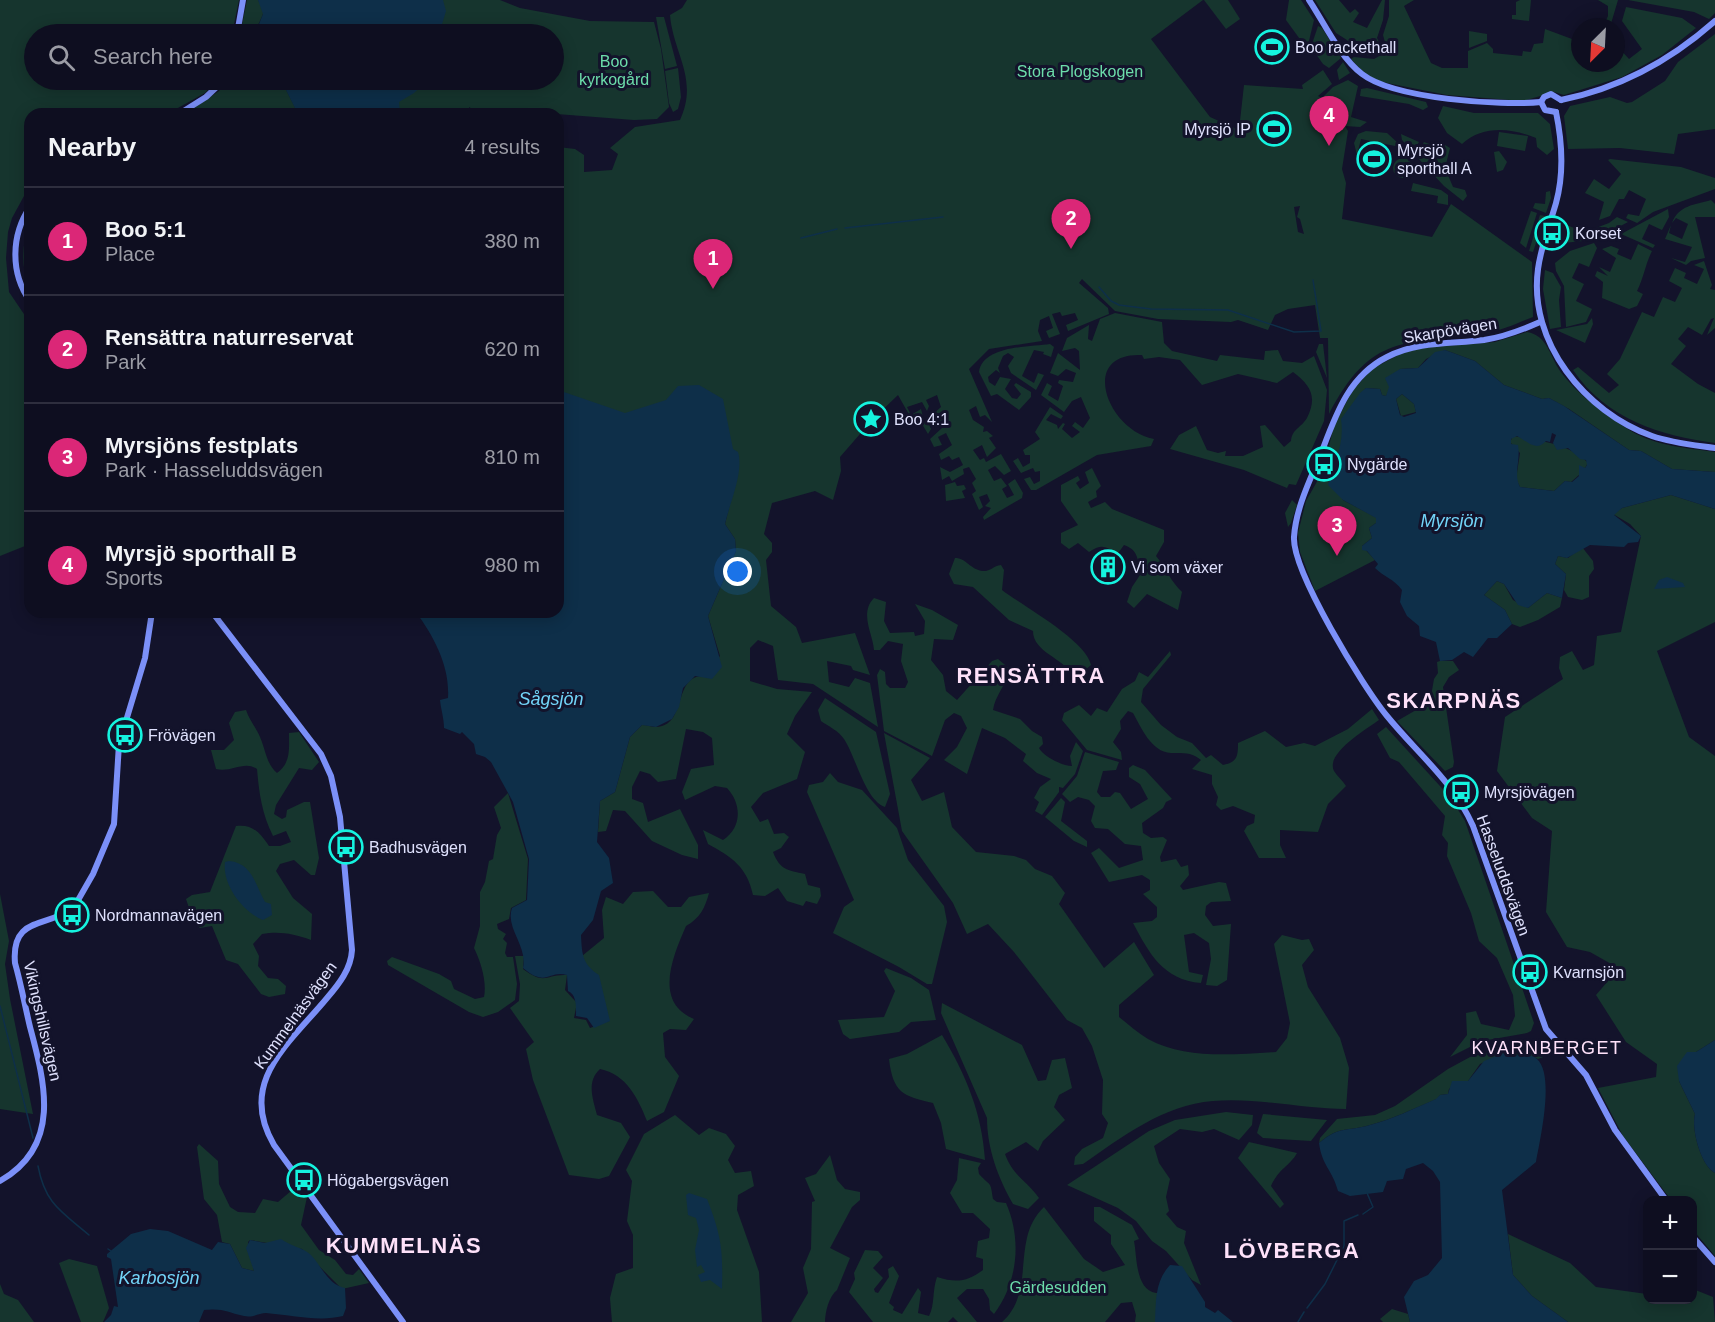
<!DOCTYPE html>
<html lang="en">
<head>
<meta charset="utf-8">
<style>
  :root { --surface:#0e0e20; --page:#171729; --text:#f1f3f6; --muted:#9b9ca5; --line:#2e2e3e; --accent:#db2777 }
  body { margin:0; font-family:Arial,sans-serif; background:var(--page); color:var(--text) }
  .controls { position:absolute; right:18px; bottom:18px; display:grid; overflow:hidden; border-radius:12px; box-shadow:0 3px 15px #0003 }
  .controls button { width:54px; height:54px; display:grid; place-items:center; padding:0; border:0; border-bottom:2px solid var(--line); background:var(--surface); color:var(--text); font:30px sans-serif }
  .compass { position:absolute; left:1571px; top:18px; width:54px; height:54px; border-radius:50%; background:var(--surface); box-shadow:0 3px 15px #0003; rotate:204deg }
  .you { position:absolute; left:738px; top:572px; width:21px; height:21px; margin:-15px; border:4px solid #fff; border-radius:50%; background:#1a73e8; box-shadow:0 0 0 9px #1a73e833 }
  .badge { display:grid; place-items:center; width:39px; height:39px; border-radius:50%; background:var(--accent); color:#fff; font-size:20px; font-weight:700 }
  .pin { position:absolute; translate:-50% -50px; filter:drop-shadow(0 2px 3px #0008) }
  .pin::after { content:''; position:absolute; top:32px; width:21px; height:18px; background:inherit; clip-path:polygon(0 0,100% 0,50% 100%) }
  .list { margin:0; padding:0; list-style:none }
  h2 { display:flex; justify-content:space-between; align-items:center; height:78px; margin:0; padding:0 24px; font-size:26px }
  h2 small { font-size:20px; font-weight:400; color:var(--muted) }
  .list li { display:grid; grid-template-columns:39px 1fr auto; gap:18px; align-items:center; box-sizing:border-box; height:108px; padding:0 24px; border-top:2px solid var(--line) }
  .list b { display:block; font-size:22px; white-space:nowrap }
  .list p { margin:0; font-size:20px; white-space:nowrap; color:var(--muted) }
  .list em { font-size:20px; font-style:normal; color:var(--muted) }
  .icon { flex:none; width:33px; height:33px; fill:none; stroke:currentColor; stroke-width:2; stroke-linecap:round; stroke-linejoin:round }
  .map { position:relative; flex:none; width:1715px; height:1322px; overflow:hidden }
  .search { position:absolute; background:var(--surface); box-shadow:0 3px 15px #0003; left:24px; top:24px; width:540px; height:66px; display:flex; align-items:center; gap:15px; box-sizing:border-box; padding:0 21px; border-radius:33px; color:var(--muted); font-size:22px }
  .panel { position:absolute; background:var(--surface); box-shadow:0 3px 15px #0003; left:24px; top:108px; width:540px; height:510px; border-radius:18px }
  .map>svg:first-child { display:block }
</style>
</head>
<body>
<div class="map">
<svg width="1715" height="1322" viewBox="0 0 1715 1322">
  <rect width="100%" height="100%" fill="#13132b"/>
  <!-- green -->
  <g fill="#16352e" fill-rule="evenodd">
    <polygon points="0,0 239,0 232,34 34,34 34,80 217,80 205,93 167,114 30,114 30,191 24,196 12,218 8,232 6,258 9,292 30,323 30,544 0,556"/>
    <path d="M247,0H258L264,11C259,25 255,34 240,34Z"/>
    <polygon points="377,0 500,0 520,8 590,21 654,22 661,49 669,107 657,119 634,120 491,109 490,114 480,114 469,107 469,114 357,114 353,80 554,80 554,34 351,34"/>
    <path d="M687,0H1203L1151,39L1210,117L1239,130L1244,85L1303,89L1302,85L1323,70L1332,84L1318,96L1322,98L1333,87L1348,80L1358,86L1351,117L1367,122L1360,127L1345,126L1348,131L1342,169L1346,183L1342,219L1432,237L1451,204L1532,262L1533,317C1517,323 1501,331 1485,333C1404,345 1372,332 1329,414L1328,338H1320L1315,305L1288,309L1275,315L1268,330L1238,320L1231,322L1158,319L1115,311L1082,279L1079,283L1108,308L1109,314L1068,331L1066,325L1078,320L1075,313L1062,316L1060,312L1052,314L1060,334L1049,338L1046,331L1053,328L1049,316L1040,320L1038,331L1042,341L989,349L969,369L992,422L985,415L980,417L976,406L969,410L973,420L984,427L983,432L987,431L993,436L989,438L996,448L987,457L982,445L973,450L980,460L984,458L986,462L1001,454L1011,471L1004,475L995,466L988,470L994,481L1001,478L1007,486L1002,489L1007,498L1014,495L1008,484L1015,479L1023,493L1022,498L984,520L983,517L991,508L985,506L990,501L987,494L979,497L983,507L979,510L972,494L976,491L972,483L976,479L969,467L963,469L964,474L952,481L949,476L942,480L940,467L950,472L963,465L959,457L952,460L949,456L941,460L939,454L952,445L946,433L938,437L942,445L934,447L930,439L942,428L936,417L928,421L931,429L928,434L922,424L941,407L937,395L926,400L929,406L927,411L922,402L907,407L911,415L921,409L923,417L915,421L911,418L898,395L873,419L840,457L841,471L833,500L815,491L772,503L764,534L772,543V552L766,560L771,606L796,627L802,643L855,633L870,675L853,670L851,666L827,661L829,682L849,687L855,678L870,683L878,727L813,684L778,680L773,646L758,640L750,648V681L777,689L812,692L795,716L787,734L805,752L797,779L763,793L751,807L760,822L768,819L774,834L784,833L789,837L781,848L773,852C780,870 787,870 805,874L808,885L820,888L821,896L817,904L806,901L803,906L787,901L778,888L765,896L753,895C747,867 732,857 708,844L703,830L723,840C742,828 742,804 727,788L715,786L685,800L682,792L691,769L714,765L712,738L703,732L686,729L676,779L658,782L650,774L640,771L632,787V799L643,803L648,822L680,809L698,845V859L682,855L652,841L625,811L613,810L606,831L598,832L600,801L615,792L630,737L642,725C647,725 652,727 656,727C687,726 673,677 702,676L720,656L708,616L736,551L735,539L725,524L735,483L558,466V147L575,149L584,155V172L612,170L618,154L610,148L635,127L680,120C699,79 673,53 670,15L682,8ZM1300,206L1297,217L1300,219L1304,234L1298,232L1294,207Z"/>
    <polygon points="1204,0 1228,0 1240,19 1226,29"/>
    <polygon points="1289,0 1301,0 1314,20 1308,45 1302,42 1286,20"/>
    <polygon points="1315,0 1339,0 1350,13 1355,9 1359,13 1353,22 1367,28 1382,0 1385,0 1383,20 1377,38 1380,44 1377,54 1369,56 1355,51 1347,40 1336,33"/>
    <polygon points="1389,0 1414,0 1404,6 1431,63 1442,68 1468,68 1468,51 1487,43 1493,49 1493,53 1522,56 1523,51 1531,52 1534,44 1543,43 1545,29 1580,42 1580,63 1616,63 1616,52 1620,49 1629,59 1642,49 1622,21 1626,7 1682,18 1696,28 1662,55 1622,77 1564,95 1554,92 1523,101 1447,95 1382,82 1368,77 1351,59 1354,57 1374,59 1383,54 1386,46 1383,35 1389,16"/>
    <polygon points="1520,0 1531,0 1529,21 1512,19 1512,15 1516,15 1516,2"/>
    <polygon points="1598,0 1618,0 1610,27 1603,27 1608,16 1608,6"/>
    <polygon points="1628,0 1715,0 1715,13 1709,19 1694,12"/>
    <polygon points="656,17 664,17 677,66 665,69"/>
    <polygon points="1318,26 1322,28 1341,58 1329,68 1323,64 1311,47"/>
    <polygon points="1469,31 1487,34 1487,41 1469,48"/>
    <polygon points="1715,34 1715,129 1678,134 1674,154 1620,148 1568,149 1564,116 1570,106 1610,97 1627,103 1632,102 1665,81 1678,62"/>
    <polygon points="1343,62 1350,73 1339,80 1337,70"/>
    <polygon points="678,68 681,97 678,109 673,112 669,103 665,71"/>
    <polygon points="228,80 281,80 296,109 246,114 185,114 219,91"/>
    <polygon points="1367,88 1426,102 1428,107 1423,110 1409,104 1360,96 1361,89"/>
    <path d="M1443,106L1474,113H1538L1550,124L1554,149L1547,155L1537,147L1536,138C1511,128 1483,125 1462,144L1447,133L1438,118Z"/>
    <polygon points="1366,131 1387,133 1399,144 1395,146 1361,139 1357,155 1354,143 1358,134"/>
    <polygon points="1499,132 1528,136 1525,151 1497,146"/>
    <polygon points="1401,134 1419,142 1413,152 1402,140"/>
    <polygon points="1424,142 1432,145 1440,142 1450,148 1445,168 1453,187 1465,190 1467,196 1463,201 1444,186 1417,157 1416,155"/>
    <polygon points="1499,151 1507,162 1503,170 1497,172 1494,152"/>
    <circle cx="1403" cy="168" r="10"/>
    <polygon points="1610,159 1681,167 1715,178 1715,189 1653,212 1637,223 1626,218 1628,214 1639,216 1646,199 1629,190 1624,199 1619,199 1610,216 1599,220 1604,202 1585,193 1594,179 1609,189 1621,174 1608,160"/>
    <polygon points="1413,183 1441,190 1448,195 1448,205 1437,203 1438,196 1411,191"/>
    <polygon points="1550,191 1551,198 1546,213 1533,208 1535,203 1545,204 1546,192"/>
    <path d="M1711,200L1715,204V217H1695L1705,258L1691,261L1686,265L1671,258L1685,262L1692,247L1665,239L1671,225L1669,233L1682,239L1688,224L1676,218L1672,223C1679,205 1694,205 1711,200Z"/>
    <polygon points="1668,209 1669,217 1662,230 1649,224 1642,239 1655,245 1653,248 1621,234"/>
    <polygon points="1531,211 1537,213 1526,248 1520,243"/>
    <polygon points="1540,215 1545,216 1533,252 1529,251"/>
    <polygon points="1617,217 1628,222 1615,229 1593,229 1609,223"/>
    <path d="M30,223V290C21,269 21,244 30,223Z"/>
    <polygon points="1566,225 1591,234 1593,240 1563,243 1559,241"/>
    <polygon points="1594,243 1597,248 1589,267 1579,263 1572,278 1584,284 1576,301 1592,309 1586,322 1566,327 1564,286 1556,271 1555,263 1570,251"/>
    <path d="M1638,244L1652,251C1645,265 1644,277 1637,291L1643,294L1637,306L1629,309L1602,298L1603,282L1595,276L1597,271L1608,276L1599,267L1610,272L1616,258L1602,249L1611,246L1619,249L1617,254L1631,260Z"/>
    <path d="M1704,261L1712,285L1710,289L1715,290V328L1707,335L1714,318L1711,319L1702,335L1688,327L1678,339L1686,346L1671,364L1698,384L1715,393V443C1661,436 1606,419 1573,370L1578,367L1609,393L1619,385L1607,374L1620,359L1642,312L1654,317L1663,297L1675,302L1682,288L1669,281L1675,268L1686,273L1684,278L1697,284L1704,269L1694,265Z"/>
    <polygon points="1545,270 1553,273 1561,287 1559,300 1561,327 1550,329 1543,289"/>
    <path d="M1115,313L1162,322L1164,343L1172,351L1217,361L1220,355L1264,360L1265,351L1278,350L1283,361L1302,363L1314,356L1327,390L1324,421L1296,485L1289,484L1287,488L1244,470L1170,449L1179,435L1196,426L1207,450L1218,453L1226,451L1225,456H1243L1263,447L1260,426L1265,425L1284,447L1291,441C1292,429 1301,428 1307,418C1318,396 1310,385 1293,372L1277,383L1238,374L1202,385L1180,360L1159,357L1144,359L1142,355C1078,352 1107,430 1154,439L1151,446L1097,455L1036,490H1031L1024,479L1030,477L1034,484L1040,481V471L1035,472L1033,468L1021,473L1013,461L1018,458L1023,467L1030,463V455H1025L1023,450L1040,439L1035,432L1050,407L1063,416L1061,419L1051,414L1046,420L1057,425L1058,429L1063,423L1065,424L1062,429L1072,438L1080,432L1072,426L1075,422L1083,428L1090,418L1081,397L1072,401L1064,412L1041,395L1047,383L1052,386L1048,395L1058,401L1063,386L1058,383L1059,380L1073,382L1076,373L1066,369L1058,376L1050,373L1058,353L1080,370L1079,351L1075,348L1062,351L1067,338L1089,325L1088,339L1092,341L1100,319Z"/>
    <polygon points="1592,318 1593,324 1585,343 1556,330 1587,324"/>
    <path d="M1527,332C1547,335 1550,356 1560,371C1577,394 1606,416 1631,431C1656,446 1687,448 1715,452V472L1672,469L1641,451L1629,450L1569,409L1549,398L1542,399L1504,385L1475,361L1445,350L1426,359L1418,368L1400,369L1386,396L1382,395L1380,389L1366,388L1342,419C1344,439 1340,457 1330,474L1343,500L1377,518L1376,523L1369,528L1372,538L1362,546L1375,560L1315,591L1300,552L1298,533L1306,501L1323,471L1334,425L1353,390L1372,369L1400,354L1421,348L1495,342Z"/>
    <path d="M1050,344L1054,347L1051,357L1043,354L1044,352L1034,350L1022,376L1034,383L1038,373L1044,375L1036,390L1011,373L1008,366L1014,357L1008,353L1003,356L998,368L1000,373L996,370L988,377L989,382L995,386L1000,377L1011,379L1005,389L1012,398L1017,399L1021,394L1014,385L1016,383L1031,392V397L1019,410L997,394L991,396L979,372C983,345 1031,347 1050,344Z"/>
    <polygon points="1319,344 1323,344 1327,378 1316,352"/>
    <polygon points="1402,394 1414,404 1416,412 1401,416 1396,399"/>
    <path d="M1513,436C1537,440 1571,444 1588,463L1585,468L1579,467V475L1571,482L1565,481L1554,491L1520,487L1516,479L1520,453L1510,442Z"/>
    <path d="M1092,468L1101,486L1096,491L1097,497L1088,502L1091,508L1105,502L1112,509L1164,530V542L1156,556C1166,568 1171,582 1182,592L1178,610L1147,594L1134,608L1127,602L1132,587L1140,575C1138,561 1139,550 1124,545L1119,552L1115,553C1105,545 1100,545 1089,552L1078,543L1069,549L1061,543V533L1078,525L1061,501V485L1078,476L1080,480L1076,483L1080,489L1089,483L1085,472Z"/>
    <polygon points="955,482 957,486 964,485 966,489 962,491 965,498 946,501 945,485"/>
    <path d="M1671,495L1715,509V622L1657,651L1689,737L1715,756V1040L1696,1052L1679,1081L1695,1114C1691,1129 1701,1166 1715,1173V1256L1693,1230L1692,1200H1671L1623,1136L1598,1088L1656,1077L1657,1064L1626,1042L1596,995L1608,981L1613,965L1590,952L1567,947L1546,912L1552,831L1532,818L1497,771L1505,717L1563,679L1559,668L1560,657L1572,651L1583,670L1594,665L1597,636L1621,632L1641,536L1630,524L1613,514L1622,508Z"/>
    <polygon points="1292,500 1297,505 1291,523 1288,527 1285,513"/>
    <polygon points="1582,547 1593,561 1594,569 1589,576 1589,597 1582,600 1568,597 1564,590 1566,574 1555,564 1558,556 1568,558"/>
    <path d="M955,558C966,558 970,569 982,571C990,572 993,566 1001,565L1004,570L1002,590C1021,605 1086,640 1091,665L1077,677L1073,675C1063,658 1033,652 1033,631L1009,620L973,587L954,584L949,574Z"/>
    <polygon points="1497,581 1504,584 1513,600 1528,608 1547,593 1562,598 1560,607 1538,620 1520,627 1512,624 1505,610 1484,595"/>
    <path d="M874,598L886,602L884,621L890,633L914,632L915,636L924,634L925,621L915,604L932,610L958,625L953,640L934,639L931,660L943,675L946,691L957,700L992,661L998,659L1011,670C1006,684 995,696 993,710L1020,719L1032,731L1042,737L1043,744L1039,748C1043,756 1062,766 1072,766L1070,756L1076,742L1083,751L1075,774L1063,788L1059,787V792L1042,815L1035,811L1039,802L1034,798L1040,787L1051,779L1037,773L1023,761L1026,754L1005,738L982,728L967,774L944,760L957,747L967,728L961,716L954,713L945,720L932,756L884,731L877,675L880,669L885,672L886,684L890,688H905L908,682L901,661L903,644L888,641L880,650H874C873,634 859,613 874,598Z"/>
    <path d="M1170,651L1171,655L1143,689L1141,702L1161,725L1177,737L1192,743L1206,758L1211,755L1223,765C1237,762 1238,757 1238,743L1265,731L1286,747L1304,743L1315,746L1348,729L1372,709L1379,720C1367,729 1325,753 1334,771C1337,776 1343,781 1346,786L1328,804L1318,832L1280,830V845L1286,858H1259L1244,831L1247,826L1254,823L1255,815L1233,806L1221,810L1216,805L1218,797L1212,784V775L1192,769L1201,760C1192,752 1182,753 1171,753C1151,752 1141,727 1133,713L1128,711L1120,721L1121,729L1113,742L1121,752L1122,760L1087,750L1062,720L1064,713L1079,705L1091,716L1097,708L1107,712L1122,689L1135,681L1139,672L1148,677Z"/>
    <polygon points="1440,661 1453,661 1459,670 1449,677 1443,687 1454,762 1453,767 1445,771 1397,721 1430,702 1434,679 1438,673 1437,662"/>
    <path d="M825,698L876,732L890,794L885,807C865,800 856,757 844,739C839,731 828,726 821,721L818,710Z"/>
    <path d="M246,710C249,720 256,727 260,737C266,751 266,763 277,773C291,763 289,749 289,733L299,732L319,762L312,770L299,768L276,805L274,814L282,819L286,817L287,810L304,802H310L319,858L315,875H311L294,860L280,864L276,871L293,898L312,914L311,940C294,934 280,931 262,934L253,944L259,956L258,966L268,978L278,979L286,986L285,994L269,997L261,994L238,964L226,960L212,926L200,928L194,923L186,899L192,895L210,892L236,826C253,824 260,833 269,846H280L291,842L286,831L273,836C262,814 259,793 257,769C244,760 231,773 216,769L211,750H224L234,740L229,723L235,712Z"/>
    <polygon points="1386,727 1450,797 1465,821 1534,1023 1531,1031 1527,1033 1482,1041 1450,1057 1467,1035 1466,1013 1476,1011 1481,1024 1509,1030 1515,1016 1513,995 1497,958 1479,941 1471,913 1447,856 1448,843 1442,835 1445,816 1399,762 1390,758 1377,734"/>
    <path d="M884,733L930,758L911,780L922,801L944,792L952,827L976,852L1014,856L1026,860L1035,869L1052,876L1065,893L1059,904L1104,968L1134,942L1154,975L1119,1005V1017C1128,1024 1138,1033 1148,1039C1186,1060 1235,1054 1276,1052L1287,1038L1290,1023L1274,944L1282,935L1302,940L1309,939L1314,950L1302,965L1308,987L1340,1038L1349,1068L1346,1109C1303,1109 1255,1097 1213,1101C1163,1105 1122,1137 1083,1164L1074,1165L1075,1157L1082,1149L1103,1138L1108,1123L1102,1114L1103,1080L1092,1046L1082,1028L1067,1020L1014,952L988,924L967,934L953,903L902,831Z"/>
    <path d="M1085,752L1119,762L1116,770L1103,771L1097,792L1101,797H1110L1115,792L1120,793L1131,809L1148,799L1140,784L1129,777V768L1133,765L1145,770L1172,799L1166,802L1163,808L1142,823L1143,833L1151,838L1163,837L1167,840L1160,857L1161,862L1176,859L1181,867L1188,865L1189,875L1180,886L1183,890L1219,882L1226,883L1231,901L1211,902L1206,906L1205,915L1213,926L1231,924L1227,980L1217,986L1206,985L1211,959L1209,943L1194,933L1184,935L1189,972L1203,975L1201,983C1163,980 1149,953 1133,923L1152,921L1157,917V907L1143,894L1150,890V880L1142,875L1109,882L1091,853L1099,848L1119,868L1143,860L1141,846L1125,844L1108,829L1095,828L1091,821L1095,806L1089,800L1078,797L1070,802L1062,794L1077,776Z"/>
    <polygon points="830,773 838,782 862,790 897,828 908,860 944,906 947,922 932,984 927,984 899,967 833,933 844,907 854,900 807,792 809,785 823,782"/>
    <path d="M508,793L528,859L526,900L511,908L509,919L497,924L498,929L506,934L503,939L507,943L505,953L507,957H513L517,984L515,1000L498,1012L483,1017L469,1012L388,965L387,961L392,957L439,974L451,981L454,989L475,999L484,997C487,982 481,962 474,948L480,926V892L485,882L489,861L493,859L497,835L501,828L494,807Z"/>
    <polygon points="1061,798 1065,802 1061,821 1087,841 1087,847 1074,841 1045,817"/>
    <path d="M653,891L668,907H681L689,897L709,893C705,908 700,918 686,926C673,956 653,1002 694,1019L686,1030L670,1029L663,1033L665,1057L679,1076L664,1112L647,1121C638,1098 626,1074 600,1069C586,1082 593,1099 597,1115L621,1123L630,1137L609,1176L599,1179L569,1175L533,1080L526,1049L534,1042L510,1008L519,1001L520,984L515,956H524L523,969C546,986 545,974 567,975L565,990L577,1003L574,1018L586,1020L590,1028L609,1021L582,956L604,938L602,910L606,897L623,904L633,892Z"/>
    <polygon points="0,894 9,941 5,964 10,999 33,1114 0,1109"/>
    <polygon points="886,968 911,978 929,990 936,1020 911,1022 899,1032 850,1039 843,1034 838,1020 884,1017 895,991 884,971"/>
    <path d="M942,1003L1022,1045L1038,1081L1046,1080L1052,1060L1065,1058L1072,1088L1059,1095L1054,1107L1065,1120L1043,1141L1038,1151L1026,1142L1005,1154C1013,1176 1026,1180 1039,1198L1028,1209L1013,1204C998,1178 987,1148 987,1118L941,1013Z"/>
    <path d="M942,1035C966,1075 982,1113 985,1160L946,1149L941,1123L933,1103C903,1096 893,1093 889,1059L907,1054Z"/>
    <path d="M1544,1039L1559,1051L1538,1059L1525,1053L1514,1056L1508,1052L1480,1064L1468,1081L1457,1082L1449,1089L1448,1094L1440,1095L1437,1099C1415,1108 1393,1119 1370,1125C1346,1132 1341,1125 1319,1143L1320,1138L1337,1119L1375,1115L1395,1106L1448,1069L1472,1056Z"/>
    <polygon points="1226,1112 1253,1115 1252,1125 1239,1140 1214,1129 1202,1132 1180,1129 1154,1146 1159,1163 1170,1179 1166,1197 1169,1211 1166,1214 1177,1227 1186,1231 1184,1243 1201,1285 1192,1280 1166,1251 1152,1241 1136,1221 1118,1208 1067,1185 1149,1131 1175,1120"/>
    <polygon points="1263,1114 1327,1120 1311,1141 1263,1138 1257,1133"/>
    <polygon points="675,1115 699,1135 709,1128 726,1134 735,1146 728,1160 735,1173 751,1171 754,1186 738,1195 737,1210 759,1272 762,1322 612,1322 610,1298 616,1274 633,1268 633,1235 627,1221 632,1181 626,1170 644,1134"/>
    <path d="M1249,1142L1297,1153C1290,1166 1279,1168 1271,1186L1284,1204L1280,1208L1238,1158Z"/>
    <polygon points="199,1144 218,1161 219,1184 230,1207 238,1212 255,1213 263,1199 278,1202 291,1191 296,1190 307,1197 301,1225 319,1250 335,1260 346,1274 353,1275 359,1269 369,1283 342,1289 302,1249 250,1240 248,1242 254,1271 242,1268 230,1244 222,1242 217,1215 204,1199 197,1147"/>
    <path d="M830,1155L837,1180L845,1189L860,1192V1200L852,1207L830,1248L850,1258L837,1290C829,1296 825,1312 825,1322H791L808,1293L803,1268L811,1249L812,1202L815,1201L805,1178L816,1174Z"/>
    <path d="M959,1158L981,1163L978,1168L979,1174C992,1188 990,1180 993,1199L997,1202L1006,1203C1022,1239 1018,1282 994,1314L990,1310L989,1299L983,1289H967L957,1298L977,1322H958L953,1317L948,1322H873L849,1292L855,1279L854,1273L865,1250L878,1251L883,1257L873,1268L883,1278L874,1289L875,1292L878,1293L889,1277L888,1269L893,1266L899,1276L889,1303L894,1307L893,1310L902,1314L918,1288L921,1292L918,1313L929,1316C935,1305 932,1291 937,1277C956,1283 967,1282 983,1270V1259L976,1257L978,1241L989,1238L990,1229L973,1213H962L950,1193L957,1180Z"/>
    <path d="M1044,1207L1084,1259L1103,1272L1125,1265L1111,1244V1235L1094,1221V1207H1100L1132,1225L1139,1239L1134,1241C1137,1255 1135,1290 1156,1293C1162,1293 1170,1291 1176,1290L1188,1322H1135L1136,1315L1132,1302L1121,1303L1105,1322H1002C1037,1291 1010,1239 1044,1207Z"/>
    <polygon points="1508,1234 1570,1263 1596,1287 1647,1294 1648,1300 1692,1300 1693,1289 1713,1297 1715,1322 1568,1322 1532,1296 1513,1275"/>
    <polygon points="69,1259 97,1266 109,1308 103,1322 81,1322 59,1263"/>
    <polygon points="0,1284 4,1294 18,1300 34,1322 0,1322"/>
    <polygon points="1392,1309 1408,1314 1410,1322 1383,1322 1380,1319"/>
  </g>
  <!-- water -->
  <g fill="#0e2f49" fill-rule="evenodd">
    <polygon points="258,0 443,0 446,11 439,34 250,34 257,29 263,14"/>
    <polygon points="281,80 428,80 414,93 399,102 400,114 298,114"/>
    <path d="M1445,350L1475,361L1504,385L1542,399L1549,398L1564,406L1629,450L1641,451L1672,469L1715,472V509L1671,495L1622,508L1614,515L1641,536L1638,542L1628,543L1624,547L1590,545L1567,558L1558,556L1555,564L1566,574L1562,598L1547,593L1528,608L1518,605L1504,584L1497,581L1484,595L1505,610L1512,624L1497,638H1488L1473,657L1464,652L1452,660L1440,661L1436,642L1420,636L1419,626L1407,616L1400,602L1402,590C1394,579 1384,577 1375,568L1378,564L1367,551L1362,550V546L1372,538L1369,528L1376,523V518L1343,500L1328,485C1333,460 1345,448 1341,419L1360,393L1366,388L1380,389L1382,395L1386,396L1389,387L1385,378L1400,369L1418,368L1435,352ZM1402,394L1414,404L1416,413L1404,417L1400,415L1396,399ZM1552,433L1556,435L1553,443L1557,450L1568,448L1580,459L1586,460L1587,465L1585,468L1579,465V476L1572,482L1565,481L1554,491L1520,487C1513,474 1521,460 1518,445L1511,444V439L1517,436C1528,442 1536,452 1546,441L1550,442Z"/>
    <path d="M699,385L723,399L733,449L738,452C744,472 730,502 725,524L735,539L736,551L708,616L722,667L712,679L695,676L683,688L679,707L672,719L656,727L642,725L630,737L615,792L600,801L597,842L609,858L613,883L601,891L593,920L581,935C582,954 582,964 599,975L610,1021L594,1028L587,1018L576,1016C576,1007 577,995 568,991L567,975C548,970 547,988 523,968C528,946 505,928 512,908L527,900L529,859L513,802L491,762L485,757L476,754L474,744L462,732L460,734L444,728C444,718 441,710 440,700L448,698C450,666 434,637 416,612H558V390L625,413L666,400L678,386Z"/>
    <polygon points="1667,577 1683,583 1685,587 1654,589 1659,580"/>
    <path d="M229,861C252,863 255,884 265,902L271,904L272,915L263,920C243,912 222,885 225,862Z"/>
    <path d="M1715,1040V1173C1701,1166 1691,1129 1695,1114L1679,1081L1677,1066L1687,1052H1696Z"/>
    <path d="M1509,1051L1514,1056L1524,1053C1528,1055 1534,1056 1537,1059C1555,1075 1540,1140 1536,1162L1502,1190L1513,1275L1532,1296L1568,1322H1410L1404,1297L1414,1281L1428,1275L1442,1258L1440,1182L1433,1171L1423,1163L1406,1169L1403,1179L1387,1181L1383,1192L1350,1196L1338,1191C1332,1169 1322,1166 1319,1143C1341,1125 1346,1132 1370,1125C1393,1119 1415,1108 1436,1099L1440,1095L1448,1094L1452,1081H1468L1484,1061Z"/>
    <path d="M689,1193L707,1199C722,1237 723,1251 722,1289L710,1280L701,1282L698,1275L705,1272L701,1265L697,1267L695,1250L699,1230L696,1218L688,1215L686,1195Z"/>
    <path d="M150,1229L168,1231L212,1250L218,1242L230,1244L242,1268L254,1271L246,1248L250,1240L265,1243L281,1239C290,1246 302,1247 311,1255C321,1265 328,1285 345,1288L346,1308L343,1316C319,1322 291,1315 266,1313C259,1313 253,1318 244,1316C226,1312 224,1308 204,1310L199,1322H104L111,1315L114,1306L118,1307L111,1259L107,1257V1254L131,1234Z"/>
    <path d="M1170,1265L1182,1266L1205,1302V1307L1215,1313L1218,1310L1233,1322H1155C1156,1300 1155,1281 1170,1265Z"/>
  </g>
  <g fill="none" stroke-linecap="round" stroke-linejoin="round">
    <!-- stream -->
    <g stroke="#0e2f49" stroke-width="1.5">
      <polyline points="845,228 943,217"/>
      <polyline points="801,238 837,229"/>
      <polyline points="1099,287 1111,301 1119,305 1151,309 1228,310 1294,332 1321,331 1313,280"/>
      <polyline points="0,1006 33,1138"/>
      <path d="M38,1166C45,1204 62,1212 89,1235"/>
      <polyline points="1363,1214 1373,1207 1367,1193"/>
      <polyline points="108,1249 111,1251"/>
      <polyline points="1307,1308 1325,1284 1344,1246 1344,1221 1358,1215"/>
      <polyline points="1298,1322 1304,1312"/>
    </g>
    <!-- secondary -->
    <g stroke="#7b90f8" stroke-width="6">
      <path d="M1309,0C1325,24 1339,56 1362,74C1394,99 1501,106 1541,102"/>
      <polyline points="237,34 243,0"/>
      <path d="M1561,100C1621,88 1670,61 1715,21"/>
      <polyline points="1541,102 1544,97 1551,94 1561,100"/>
      <polyline points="1541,102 1545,110 1556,112"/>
      <path d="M1556,112C1562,141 1564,174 1556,203C1550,224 1541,246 1538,269C1528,342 1585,412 1652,436C1672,443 1694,445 1715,448"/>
      <polyline points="179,114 206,97 224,80"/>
      <path d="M30,207C11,235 10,273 30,301"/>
      <path d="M1540,322C1522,330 1504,337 1484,340C1451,344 1418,341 1387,357C1349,376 1336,414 1322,451C1311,478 1296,507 1294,537C1292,571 1363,687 1387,716C1417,753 1453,781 1473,826L1546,1029L1586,1075L1615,1130L1666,1200"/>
      <path d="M212,612L321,754L331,776L340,817L352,950C351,969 339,984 327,998C289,1044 237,1082 274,1145L403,1322"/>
      <path d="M0,1181C62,1146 45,1083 30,1027C25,1006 21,984 15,963C11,917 45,927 73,909L93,874L114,824L119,744L145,658L152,612"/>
      <polyline points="1692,1236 1715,1262"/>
    </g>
  </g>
  <!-- icons -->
  <defs>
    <symbol id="stadium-ring" viewBox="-11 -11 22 22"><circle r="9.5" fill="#13132b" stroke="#15f3df" stroke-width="1.5"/><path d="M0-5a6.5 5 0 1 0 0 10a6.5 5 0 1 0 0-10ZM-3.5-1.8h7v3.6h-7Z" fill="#15f3df"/></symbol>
    <symbol id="bus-ring" viewBox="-11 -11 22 22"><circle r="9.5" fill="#13132b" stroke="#15f3df" stroke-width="1.5"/><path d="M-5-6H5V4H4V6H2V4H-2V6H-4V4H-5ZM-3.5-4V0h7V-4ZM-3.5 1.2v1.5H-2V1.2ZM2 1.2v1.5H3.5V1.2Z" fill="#15f3df"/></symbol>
    <symbol id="sight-ring" viewBox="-11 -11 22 22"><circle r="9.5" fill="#13132b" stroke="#15f3df" stroke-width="1.5"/><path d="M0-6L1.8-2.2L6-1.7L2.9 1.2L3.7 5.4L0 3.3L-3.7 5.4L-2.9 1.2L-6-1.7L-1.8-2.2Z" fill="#15f3df"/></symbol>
    <symbol id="building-ring" viewBox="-11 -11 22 22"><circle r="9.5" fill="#13132b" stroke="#15f3df" stroke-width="1.5"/><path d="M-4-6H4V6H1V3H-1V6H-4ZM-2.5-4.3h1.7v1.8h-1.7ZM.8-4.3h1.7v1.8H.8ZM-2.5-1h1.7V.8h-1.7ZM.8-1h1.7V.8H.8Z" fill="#15f3df"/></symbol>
  </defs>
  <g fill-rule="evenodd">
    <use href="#stadium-ring" x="1253" y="28" width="38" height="38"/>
    <use href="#stadium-ring" x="1255" y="110" width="38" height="38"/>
    <use href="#stadium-ring" x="1355" y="140" width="38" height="38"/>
    <use href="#bus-ring" x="1533" y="214" width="38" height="38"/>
    <use href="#sight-ring" x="852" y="400" width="38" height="38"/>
    <use href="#bus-ring" x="1305" y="445" width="38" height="38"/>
    <use href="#building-ring" x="1089" y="548" width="38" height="38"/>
    <use href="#bus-ring" x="106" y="716" width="38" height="38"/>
    <use href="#bus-ring" x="1442" y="773" width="38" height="38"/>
    <use href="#bus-ring" x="327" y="828" width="38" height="38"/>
    <use href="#bus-ring" x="53" y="896" width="38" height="38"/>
    <use href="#bus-ring" x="1511" y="953" width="38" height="38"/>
    <use href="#bus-ring" x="285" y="1161" width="38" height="38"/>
  </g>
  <g text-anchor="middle" stroke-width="6" stroke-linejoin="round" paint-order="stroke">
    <!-- poi labels -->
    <g font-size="16" fill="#dfe1fd" stroke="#13132b" text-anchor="start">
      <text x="1295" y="53">Boo rackethall</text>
      <text x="1251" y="135" text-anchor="end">Myrsjö IP</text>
      <text x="1397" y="156">Myrsjö<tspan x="1397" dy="18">sporthall A</tspan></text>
      <text x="1575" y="239">Korset</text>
      <text x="894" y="425">Boo 4:1</text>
      <text x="1347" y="470">Nygärde</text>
      <text x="1131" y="573">Vi som växer</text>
      <text x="148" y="741">Frövägen</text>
      <text x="1484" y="798">Myrsjövägen</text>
      <text x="369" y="853">Badhusvägen</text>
      <text x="95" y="921">Nordmannavägen</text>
      <text x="1553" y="978">Kvarnsjön</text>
      <text x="327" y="1186">Högabergsvägen</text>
    </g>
    <!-- park labels -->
    <g font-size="16" fill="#6cdcaa" stroke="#13132b">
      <text x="614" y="67">Boo<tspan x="614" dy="18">kyrkogård</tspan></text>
      <text x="1080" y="77">Stora Plogskogen</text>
      <text x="1058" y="1293">Gärdesudden</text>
    </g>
    <!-- street labels -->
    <g font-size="16" fill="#dfe1fd" stroke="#13132b">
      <text transform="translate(1450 330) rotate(-9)" y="6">Skarpövägen</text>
      <text transform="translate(1504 875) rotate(70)" y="6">Hasseluddsvägen</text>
      <text transform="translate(295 1015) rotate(-54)" y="6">Kummelnäsvägen</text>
      <text transform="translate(43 1021) rotate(77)" y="6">Vikingshillsvägen</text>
    </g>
    <!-- water labels -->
    <g font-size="18" font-style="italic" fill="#72d4f8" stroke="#13132b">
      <text x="1452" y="527">Myrsjön</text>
      <text x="551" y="705">Sågsjön</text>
      <text x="159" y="1284">Karbosjön</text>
    </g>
    <!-- neighbourhood labels -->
    <g font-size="18" letter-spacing="1.5" fill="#fee1f9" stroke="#13132b">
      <text x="1547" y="1054">KVARNBERGET</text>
    </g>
    <!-- district labels -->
    <g font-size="22" font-weight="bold" letter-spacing="1.5" fill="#fee1f9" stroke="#13132b">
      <text x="1031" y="683">RENSÄTTRA</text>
      <text x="1454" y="708">SKARPNÄS</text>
      <text x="404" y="1253">KUMMELNÄS</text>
      <text x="1292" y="1258">LÖVBERGA</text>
    </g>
  </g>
</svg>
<div class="controls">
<button>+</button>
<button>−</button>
</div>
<svg class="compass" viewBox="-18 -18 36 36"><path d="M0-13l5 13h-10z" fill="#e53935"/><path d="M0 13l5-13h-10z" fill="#9b9ca5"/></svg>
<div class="you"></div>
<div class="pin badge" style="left:713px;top:289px">1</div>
<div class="pin badge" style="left:1071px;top:249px">2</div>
<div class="pin badge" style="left:1337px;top:556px">3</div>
<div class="pin badge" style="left:1329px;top:146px">4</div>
<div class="search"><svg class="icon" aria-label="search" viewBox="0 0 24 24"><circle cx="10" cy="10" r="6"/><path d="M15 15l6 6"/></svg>Search here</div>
<section class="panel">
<h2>Nearby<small>4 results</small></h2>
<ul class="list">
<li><span class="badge">1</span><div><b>Boo 5:1</b><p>Place</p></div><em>380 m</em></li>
<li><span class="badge">2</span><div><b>Rensättra naturreservat</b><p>Park</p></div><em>620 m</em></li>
<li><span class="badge">3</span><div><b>Myrsjöns festplats</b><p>Park · Hasseluddsvägen</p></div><em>810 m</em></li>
<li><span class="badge">4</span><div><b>Myrsjö sporthall B</b><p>Sports</p></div><em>980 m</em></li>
</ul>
</section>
</div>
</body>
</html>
